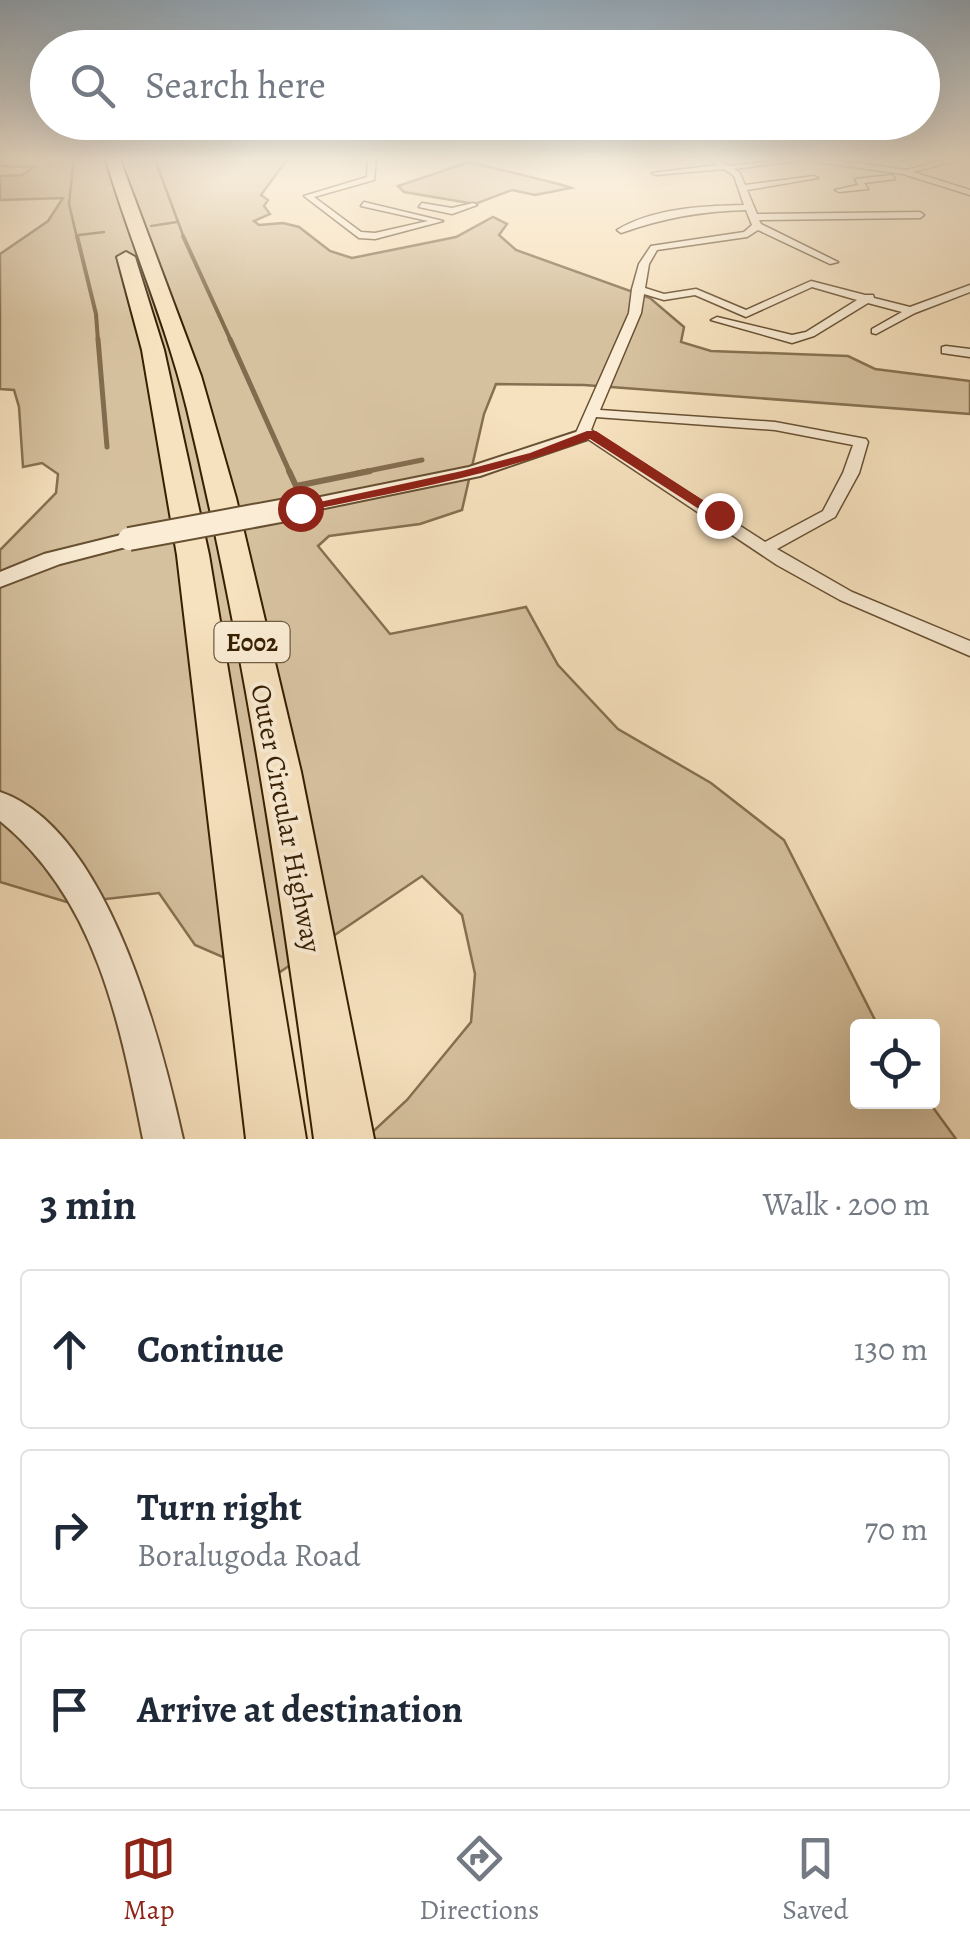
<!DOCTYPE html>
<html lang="en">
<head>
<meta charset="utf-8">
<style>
  :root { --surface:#fff; --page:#f6f6f7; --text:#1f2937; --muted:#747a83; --line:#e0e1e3; --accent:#8f2418 }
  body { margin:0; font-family:Alegreya,serif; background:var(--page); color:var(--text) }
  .controls { position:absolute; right:30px; bottom:30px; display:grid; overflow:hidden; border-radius:10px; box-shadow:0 10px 40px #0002 }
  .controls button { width:90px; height:90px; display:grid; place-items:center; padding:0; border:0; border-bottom:2px solid var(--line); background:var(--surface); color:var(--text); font:50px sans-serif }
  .stop { position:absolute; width:30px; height:30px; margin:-22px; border:8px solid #8f2418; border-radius:50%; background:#fff }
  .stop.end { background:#8f2418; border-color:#fff; box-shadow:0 2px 10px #0008 }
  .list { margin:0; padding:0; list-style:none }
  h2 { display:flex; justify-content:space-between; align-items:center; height:130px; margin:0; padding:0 40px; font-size:42px }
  h2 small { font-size:32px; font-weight:400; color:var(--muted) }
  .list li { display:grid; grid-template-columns:65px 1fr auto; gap:30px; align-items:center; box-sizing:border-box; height:160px; margin:0 20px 20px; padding:0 20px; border:2px solid var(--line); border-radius:10px }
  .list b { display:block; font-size:38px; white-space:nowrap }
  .list p { margin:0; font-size:32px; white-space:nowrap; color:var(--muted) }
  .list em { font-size:32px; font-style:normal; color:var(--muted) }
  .icon { flex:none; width:55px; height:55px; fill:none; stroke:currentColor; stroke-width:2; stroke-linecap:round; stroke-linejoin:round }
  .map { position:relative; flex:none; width:970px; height:1139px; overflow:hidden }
  .search { position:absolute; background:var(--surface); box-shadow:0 10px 40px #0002; left:30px; right:30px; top:30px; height:110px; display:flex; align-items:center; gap:25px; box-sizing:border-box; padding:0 35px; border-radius:55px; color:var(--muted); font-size:38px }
  .sheet { height:670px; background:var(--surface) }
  nav { display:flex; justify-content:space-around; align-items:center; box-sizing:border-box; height:140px; border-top:2px solid var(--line); background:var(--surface); font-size:28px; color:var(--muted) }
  nav a { display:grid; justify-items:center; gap:5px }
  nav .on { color:var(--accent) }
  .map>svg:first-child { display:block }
</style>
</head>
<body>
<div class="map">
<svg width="970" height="1139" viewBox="0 0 970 1139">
  <rect width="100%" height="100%" fill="#f7e2bf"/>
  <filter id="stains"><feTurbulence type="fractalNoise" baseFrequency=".002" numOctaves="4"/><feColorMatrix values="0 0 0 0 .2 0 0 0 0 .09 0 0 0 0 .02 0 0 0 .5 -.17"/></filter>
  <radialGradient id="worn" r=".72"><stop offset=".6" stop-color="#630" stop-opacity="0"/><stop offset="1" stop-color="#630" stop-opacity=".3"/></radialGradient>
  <!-- green -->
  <g fill="#d6c19f" stroke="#867051" stroke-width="2.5">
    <polygon points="46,157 289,157 261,195 268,200 264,206 270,214 254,221 259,225 283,223 299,227 330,251 352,258 456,237 493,217 507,224 499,235 516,250 650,298 684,327 681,342 711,351 848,356 875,369 970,381 970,414 584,385 496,384 484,414 462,510 420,524 329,536 318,546 390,634 526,607 558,665 618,729 711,783 784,840 878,1026 858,1026 858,1102 929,1102 956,1139 365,1139 407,1100 471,1022 475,974 462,915 422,876 271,978 195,945 159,893 70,903 0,882 0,550 56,493 58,474 42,463 23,467 19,407 14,390 0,389 0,254 48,221 63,198 0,200 0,176 22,175 34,167 0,166 0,160"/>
    <polygon points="469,162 559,184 571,188 535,195 512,190 475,204 404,192 398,186"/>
  </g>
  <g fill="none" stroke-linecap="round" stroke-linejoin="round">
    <!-- stream-far3 -->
    <g stroke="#836c4d" stroke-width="2.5">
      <polyline points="74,157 69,204 77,238"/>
      <polyline points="154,157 184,238"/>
      <polyline points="151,226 177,222"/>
      <polyline points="79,235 104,232"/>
    </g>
    <!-- stream-far2 -->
    <g stroke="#836c4d" stroke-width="4">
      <polyline points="77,236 96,314 98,341"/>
      <polyline points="183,236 231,341"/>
    </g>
    <!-- stream-far1 -->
    <g stroke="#836c4d" stroke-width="5">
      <polyline points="98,339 107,447"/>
      <polyline points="230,339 290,473"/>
      <polyline points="358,473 422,460"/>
    </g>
    <!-- stream -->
    <polyline stroke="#836c4d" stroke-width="6" points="289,471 296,486 370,471"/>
    <defs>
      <g id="minor">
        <polygon points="0,157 6,157 0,160"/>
        <polygon points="312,157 436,157 376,159 374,180 314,197 361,232 375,233 428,221 361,206 364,202 443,221 375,239 359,238 304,196 367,177 368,159"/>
        <path d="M707,157H715L728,166L813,157L906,170L958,157H970L913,172L970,190V195L903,174L802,160L734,169L740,173L745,185L814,176L818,178L747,190L757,214L920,212L924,215L920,218L759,220L761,224L838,262L830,264L758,230L747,237L657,250L649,264L645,288L664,294L696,289L746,310L811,281L865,295H873L874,298L910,307L970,285V292L915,313L876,334L872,333V329L902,312L868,303L814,336L792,343L711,320L717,317L792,335L806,332L857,300L812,287L746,317L695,295L664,300L644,294L641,313L600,410L775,422L866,439L868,442L859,473L835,517L777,549L852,592L970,641V656L840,600L777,565L588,439L577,438L575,435L629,313L632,289L639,264L651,246L744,232L752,225L746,210C701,211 663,218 621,233L617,230C653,208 702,206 744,205L734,176L724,169L656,175L652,173L718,165ZM596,417L775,430L853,445L843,473L823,511L765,542L591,430Z"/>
        <polygon points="892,175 895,179 864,183 868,189 839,192 835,190 858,185 855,179"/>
        <polygon points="422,203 452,208 473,203 477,205 452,214 419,207"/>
        <polygon points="946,346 970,349 970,357 942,353 942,347"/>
      </g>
      <g id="tertiary">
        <polygon points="582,430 591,435 588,439 480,476 286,516 276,510 286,504 469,467"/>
        <polygon points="129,533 140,539 137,544 60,564 0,587 0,572 44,554"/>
        <path d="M0,792C108,829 161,1040 183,1139H143C120,1023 96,899 0,821Z"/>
      </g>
      <g id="motorway">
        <path d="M105,157H119L201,376L236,498L301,772L374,1139H314C281,894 245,649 187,409C166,323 130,242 105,157Z"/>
        <polygon points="126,252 135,257 164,350 209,555 306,1139 246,1139 177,555 142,350 117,257"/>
      </g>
    </defs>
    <!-- minor casing -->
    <use href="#minor" stroke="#675032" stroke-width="3"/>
    <!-- tertiary casing -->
    <use href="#tertiary" stroke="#675032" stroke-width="4"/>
    <!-- motorway casing -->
    <use href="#motorway" stroke="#371f03" stroke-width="4"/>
    <!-- minor -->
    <use href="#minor" fill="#faecd5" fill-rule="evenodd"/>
    <!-- tertiary -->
    <use href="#tertiary" fill="#faecd5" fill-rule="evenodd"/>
    <!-- motorway -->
    <use href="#motorway" fill="#f7e2bf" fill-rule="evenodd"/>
    <defs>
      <polyline id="tertiary-bridge" points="129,539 286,510"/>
    </defs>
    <!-- tertiary-bridge casing -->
    <use href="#tertiary-bridge" stroke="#675032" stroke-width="26" stroke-linecap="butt"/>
    <!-- tertiary-bridge -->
    <use href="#tertiary-bridge" stroke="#faecd5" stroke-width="22"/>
  </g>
  <!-- sky -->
  <linearGradient id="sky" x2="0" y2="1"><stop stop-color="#94acbe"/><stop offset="0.5" stop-color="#fbf2e2"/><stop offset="1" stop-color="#fbf2e2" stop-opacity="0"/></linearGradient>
  <rect width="970" height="317" fill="url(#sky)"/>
  <!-- route -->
  <path fill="#8f2418" d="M587,431H596L726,515L713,518L590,439C496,475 398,492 300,512L292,508L462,471L530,453Z"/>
  <g text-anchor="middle" stroke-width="8" stroke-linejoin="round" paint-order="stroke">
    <!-- shield labels -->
    <rect fill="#faecd5" stroke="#725c42" stroke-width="2.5" x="214.5" y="622" width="75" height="40" rx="8"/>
    <g font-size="25" font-weight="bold" fill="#371f03">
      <text x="252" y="651">E002</text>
    </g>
    <!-- street labels -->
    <g font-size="28" fill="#371f03" stroke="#faecd5">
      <text transform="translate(287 818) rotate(79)" y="10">Outer Circular Highway</text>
    </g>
  </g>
  <rect width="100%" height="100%" filter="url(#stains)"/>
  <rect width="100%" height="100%" fill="url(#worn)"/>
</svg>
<div class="controls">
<button><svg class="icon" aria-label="locate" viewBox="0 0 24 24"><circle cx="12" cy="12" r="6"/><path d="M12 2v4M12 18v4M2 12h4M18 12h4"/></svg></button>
</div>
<div class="stop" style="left:300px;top:508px"></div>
<div class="stop end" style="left:719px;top:515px"></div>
<div class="search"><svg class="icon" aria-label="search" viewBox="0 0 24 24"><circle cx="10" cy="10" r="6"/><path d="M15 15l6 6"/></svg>Search here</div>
</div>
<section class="sheet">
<h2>3 min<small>Walk · 200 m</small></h2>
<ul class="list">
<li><svg class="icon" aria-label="ahead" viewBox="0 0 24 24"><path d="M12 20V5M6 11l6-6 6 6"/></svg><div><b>Continue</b></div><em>130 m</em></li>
<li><svg class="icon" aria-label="right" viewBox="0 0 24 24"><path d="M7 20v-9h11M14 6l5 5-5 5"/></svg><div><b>Turn right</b><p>Boralugoda Road</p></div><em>70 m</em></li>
<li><svg class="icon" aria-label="arrive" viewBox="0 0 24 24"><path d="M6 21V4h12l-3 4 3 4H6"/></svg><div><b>Arrive at destination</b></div></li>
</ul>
</section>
<nav>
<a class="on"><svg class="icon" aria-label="map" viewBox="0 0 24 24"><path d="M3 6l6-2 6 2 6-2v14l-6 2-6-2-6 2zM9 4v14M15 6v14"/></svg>Map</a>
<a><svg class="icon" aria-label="directions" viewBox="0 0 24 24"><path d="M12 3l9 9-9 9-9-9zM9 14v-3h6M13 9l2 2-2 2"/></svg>Directions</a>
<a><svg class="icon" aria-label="saved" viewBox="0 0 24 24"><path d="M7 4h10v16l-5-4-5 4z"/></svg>Saved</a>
</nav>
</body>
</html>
